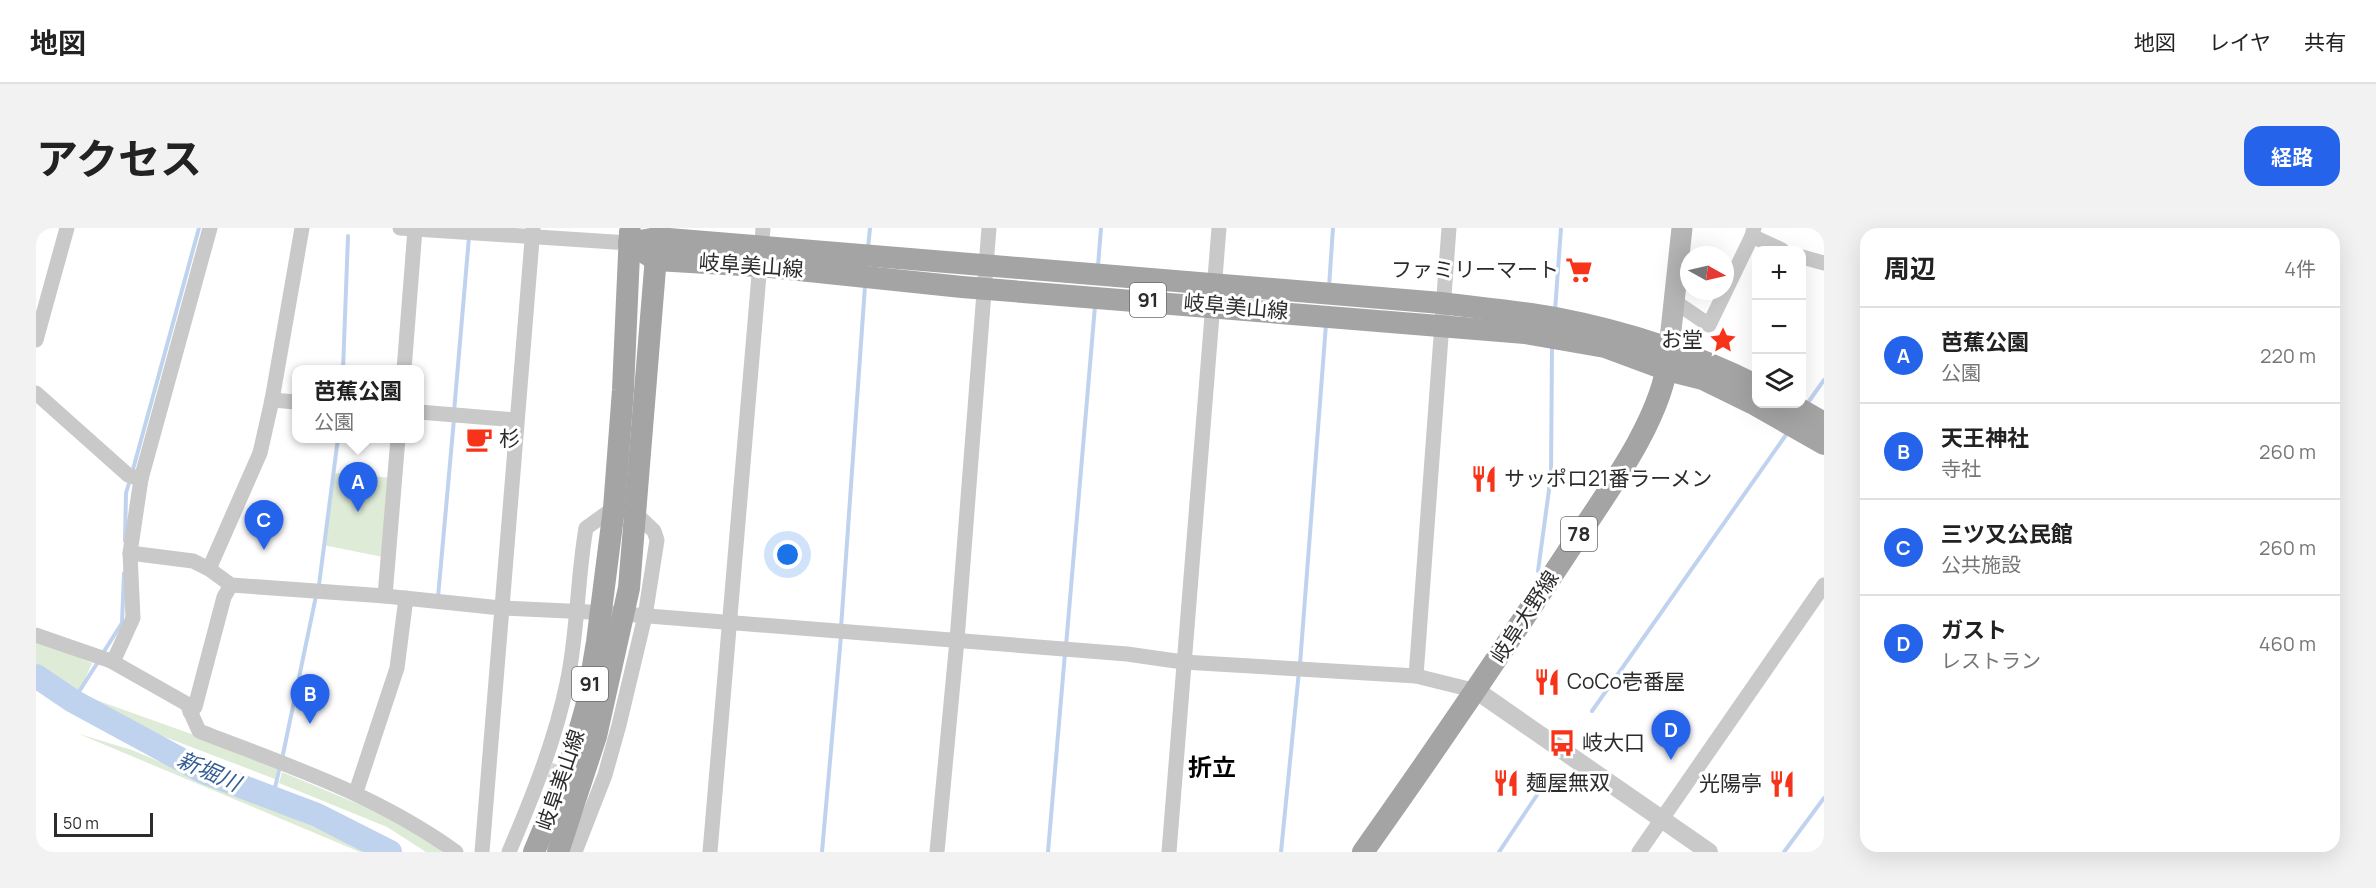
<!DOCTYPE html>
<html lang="ja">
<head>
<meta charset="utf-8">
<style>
  :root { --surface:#fff; --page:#f2f2f2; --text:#222; --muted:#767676; --line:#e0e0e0; --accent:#2563eb }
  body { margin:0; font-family:Manrope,"Noto Sans JP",sans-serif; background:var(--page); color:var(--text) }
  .controls { position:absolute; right:18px; top:18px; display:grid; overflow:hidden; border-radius:12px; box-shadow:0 6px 24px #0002 }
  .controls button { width:54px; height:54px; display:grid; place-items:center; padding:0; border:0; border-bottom:2px solid var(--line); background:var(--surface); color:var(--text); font:30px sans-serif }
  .compass { position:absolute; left:1644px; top:18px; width:54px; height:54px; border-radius:50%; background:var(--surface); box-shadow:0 6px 24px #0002; rotate:98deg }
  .scale { position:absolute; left:18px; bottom:15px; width:99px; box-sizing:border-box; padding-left:6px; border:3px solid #2c2c2c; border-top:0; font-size:16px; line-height:21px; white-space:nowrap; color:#2c2c2c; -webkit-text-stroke:4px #fff; paint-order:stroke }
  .you { position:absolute; left:752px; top:327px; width:21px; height:21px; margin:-15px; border:4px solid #fff; border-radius:50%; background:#1a73e8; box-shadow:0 0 0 9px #1a73e833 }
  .badge { display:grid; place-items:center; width:39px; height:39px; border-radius:50%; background:var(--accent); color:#fff; font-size:20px; font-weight:700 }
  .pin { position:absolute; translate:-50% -50px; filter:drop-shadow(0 2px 3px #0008) }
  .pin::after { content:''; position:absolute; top:32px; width:21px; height:18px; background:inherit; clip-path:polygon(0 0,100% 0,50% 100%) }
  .popup { position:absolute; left:256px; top:137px; width:132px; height:78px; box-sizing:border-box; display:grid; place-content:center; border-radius:12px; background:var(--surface); filter:drop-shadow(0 2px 4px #0005); font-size:20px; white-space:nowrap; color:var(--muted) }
  .popup b { font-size:22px; color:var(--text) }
  .popup::after { content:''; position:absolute; left:50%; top:100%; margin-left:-12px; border:12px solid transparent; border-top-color:var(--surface) }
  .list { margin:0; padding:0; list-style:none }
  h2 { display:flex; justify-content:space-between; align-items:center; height:78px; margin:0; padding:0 24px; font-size:26px }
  h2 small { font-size:20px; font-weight:400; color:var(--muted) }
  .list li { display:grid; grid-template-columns:39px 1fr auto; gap:18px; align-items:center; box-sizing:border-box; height:96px; padding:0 24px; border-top:2px solid var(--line) }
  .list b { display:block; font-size:22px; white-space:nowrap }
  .list p { margin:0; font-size:20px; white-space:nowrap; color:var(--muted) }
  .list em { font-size:20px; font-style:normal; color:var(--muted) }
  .icon { flex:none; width:33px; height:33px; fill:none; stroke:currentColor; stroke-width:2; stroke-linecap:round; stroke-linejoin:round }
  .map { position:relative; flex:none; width:1788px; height:624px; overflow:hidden; border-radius:18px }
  header { display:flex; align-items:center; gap:36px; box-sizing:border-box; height:84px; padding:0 30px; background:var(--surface); border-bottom:2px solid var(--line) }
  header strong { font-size:28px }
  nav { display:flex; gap:33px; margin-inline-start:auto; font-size:21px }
  .intro { display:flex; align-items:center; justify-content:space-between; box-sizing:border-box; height:144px; padding:0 36px }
  h1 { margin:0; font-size:42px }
  .button { padding:15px 27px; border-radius:18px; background:var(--accent); color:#fff; font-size:21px; font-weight:700 }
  main { display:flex; gap:36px; padding:0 36px }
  aside { flex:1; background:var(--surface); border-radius:18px; box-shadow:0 6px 24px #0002 }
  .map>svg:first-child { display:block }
</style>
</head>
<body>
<header>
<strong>地図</strong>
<nav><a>地図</a><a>レイヤ</a><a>共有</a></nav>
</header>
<div class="intro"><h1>アクセス</h1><a class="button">経路</a></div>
<main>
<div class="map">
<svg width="1788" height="624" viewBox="0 0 1788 624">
  <rect width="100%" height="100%" fill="#fff"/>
  <!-- green -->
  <g fill="#deebd7">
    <polygon points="297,245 357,250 347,329 287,317"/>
    <polygon points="0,412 56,435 44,463 33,462 0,438"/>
    <polygon points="52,469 242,537 239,551 82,491 54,476"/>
    <polygon points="43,506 96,522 337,624 324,624"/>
    <polygon points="246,544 358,591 408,624 390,624 351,599 243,555"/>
  </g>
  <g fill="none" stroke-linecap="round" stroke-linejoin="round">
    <!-- stream -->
    <g stroke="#c0d3ee" stroke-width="4">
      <polyline points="832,20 834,0"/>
      <polyline points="1062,38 1065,0"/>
      <polyline points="1293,59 1297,0"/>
      <polyline points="1519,83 1525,0"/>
      <polyline points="307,142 312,8"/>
      <polyline points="1771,176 1788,152"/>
      <polyline points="418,184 433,9"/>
      <polyline points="96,245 163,0"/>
      <polyline points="89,313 90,265 94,252"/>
      <polyline points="1502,343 1515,247 1516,117"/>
      <polyline points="283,357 302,210"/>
      <polyline points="402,369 418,191"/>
      <polyline points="805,400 829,58"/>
      <polyline points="1030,418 1059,78"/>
      <polyline points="67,425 86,395 88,345"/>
      <polyline points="1264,436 1290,96"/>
      <polyline points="37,473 62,434"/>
      <polyline points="1556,483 1752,204"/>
      <polyline points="246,531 280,368"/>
      <polyline points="238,564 244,538"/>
      <polyline points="786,624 805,408"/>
      <polyline points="1012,624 1029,425"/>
      <polyline points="1245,624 1263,443"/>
      <polyline points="1463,624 1515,546"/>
      <polyline points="1748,624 1788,570"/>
    </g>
    <!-- river -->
    <polyline stroke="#c0d3ee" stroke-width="24" points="0,448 37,473 168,544 281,587 354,624"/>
    <!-- minor-tunnel -->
    <polyline stroke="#d5d5d5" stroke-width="15" stroke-dasharray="15 8" stroke-linecap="butt" points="514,542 558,557"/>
    <!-- minor -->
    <g stroke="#c9c9c9" stroke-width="15">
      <polyline points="174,0 105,251 94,325 157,333 173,341 195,357 349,368 465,380 575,385 1091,426 1147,434 1380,448 1441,463"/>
      <polyline points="364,0 593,15"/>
      <polyline points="1718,0 1716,8 1746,22"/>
      <polyline points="1766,29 1788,35"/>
      <polyline points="1638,73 1673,97 1716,8"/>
      <polyline points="0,112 31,0"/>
      <polyline points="368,142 379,1"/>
      <polyline points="0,165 92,247 105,251"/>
      <polyline points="236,172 260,174"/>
      <polyline points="383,184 480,192"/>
      <polyline points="173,341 224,225 236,172 266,0"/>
      <polyline points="349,368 362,210"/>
      <path d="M0,407L75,433L151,476L163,503C255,539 339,566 420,624"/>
      <polyline points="77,434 97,390 94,325"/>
      <polyline points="1380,448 1413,0"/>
      <polyline points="154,484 159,479 188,369 195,357"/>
      <polyline points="320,564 361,440 370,370"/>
      <polyline points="446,624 497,0"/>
      <path d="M473,624C496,570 519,513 531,455C542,404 541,351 550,300L578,280"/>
      <polyline points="539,624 569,547 583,497 609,388 621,312 618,303 599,285"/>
      <polyline points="674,624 727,0"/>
      <polyline points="901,624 921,412 953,0"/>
      <polyline points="1133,624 1183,0"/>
      <polyline points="1603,624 1788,357"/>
    </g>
    <!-- tertiary -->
    <polyline stroke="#c9c9c9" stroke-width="18" points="1441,463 1673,624"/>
    <!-- secondary -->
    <polyline stroke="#b6b6b6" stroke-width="21" points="1633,121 1646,0"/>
    <!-- primary -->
    <g stroke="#a4a4a4" stroke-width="22">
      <polyline points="593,15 620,32 723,38 926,59 1489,105 1569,119 1631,142 1667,151 1716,175 1788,216"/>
      <path d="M593,15L621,10L1405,75C1443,80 1482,83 1520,90C1588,103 1658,126 1720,157"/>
      <polyline points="1755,176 1788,195"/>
      <polyline points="498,624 532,542 550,479 561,414 578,280 587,162 594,4"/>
      <polyline points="522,624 560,508 593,360 621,16"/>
      <path d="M1327,624C1398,524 1466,424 1533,322C1567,270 1627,191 1632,129"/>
    </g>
  </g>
  <!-- icons -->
  <defs>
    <symbol id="supermarket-bare" viewBox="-9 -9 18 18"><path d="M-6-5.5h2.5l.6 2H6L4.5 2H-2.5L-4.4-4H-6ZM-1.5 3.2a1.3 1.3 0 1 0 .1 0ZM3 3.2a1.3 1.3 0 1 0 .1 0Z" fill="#f73419" stroke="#fff" stroke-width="2.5" paint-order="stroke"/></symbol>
    <symbol id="sight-bare" viewBox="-9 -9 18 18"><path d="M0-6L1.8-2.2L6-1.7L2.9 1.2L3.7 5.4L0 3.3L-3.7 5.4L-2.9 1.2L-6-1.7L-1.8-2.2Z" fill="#f73419" stroke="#fff" stroke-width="2.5" paint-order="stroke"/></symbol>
    <symbol id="cafe-bare" viewBox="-9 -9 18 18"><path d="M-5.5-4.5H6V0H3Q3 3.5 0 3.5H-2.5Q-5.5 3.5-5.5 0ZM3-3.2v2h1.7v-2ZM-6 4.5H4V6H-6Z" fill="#f73419" stroke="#fff" stroke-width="2.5" paint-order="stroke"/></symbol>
    <symbol id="restaurant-bare" viewBox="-9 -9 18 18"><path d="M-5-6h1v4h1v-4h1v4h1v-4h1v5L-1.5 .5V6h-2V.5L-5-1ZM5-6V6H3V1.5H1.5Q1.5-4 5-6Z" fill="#f73419" stroke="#fff" stroke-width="2.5" paint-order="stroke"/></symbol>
    <symbol id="bus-bare" viewBox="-9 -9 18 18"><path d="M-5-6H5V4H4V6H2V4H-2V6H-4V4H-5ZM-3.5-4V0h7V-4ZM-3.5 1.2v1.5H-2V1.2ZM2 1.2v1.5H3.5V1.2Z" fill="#f73419" stroke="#fff" stroke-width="2.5" paint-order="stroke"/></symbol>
  </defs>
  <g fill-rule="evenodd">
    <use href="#supermarket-bare" x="1524" y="23" width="38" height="38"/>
    <use href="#sight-bare" x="1668" y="93" width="38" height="38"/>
    <use href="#cafe-bare" x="424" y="192" width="38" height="38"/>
    <use href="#restaurant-bare" x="1429" y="232" width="38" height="38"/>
    <use href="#restaurant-bare" x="1492" y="435" width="38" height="38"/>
    <use href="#bus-bare" x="1507" y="496" width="38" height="38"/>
    <use href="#restaurant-bare" x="1451" y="536" width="38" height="38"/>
    <use href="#restaurant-bare" x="1727" y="537" width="38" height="38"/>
  </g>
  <g text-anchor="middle" stroke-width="6" stroke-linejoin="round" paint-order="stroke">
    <!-- shield labels -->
    <g fill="#fff" stroke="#6b6b6b" stroke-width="1.5">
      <rect x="1094" y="55" width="36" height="34" rx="4.5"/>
      <rect x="1525" y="289" width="36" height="34" rx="4.5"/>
      <rect x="536" y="439" width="36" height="34" rx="4.5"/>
    </g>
    <g font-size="20" font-weight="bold" fill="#2c2c2c">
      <text x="1112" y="79">91</text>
      <text x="1543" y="313">78</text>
      <text x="554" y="463">91</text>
    </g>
    <!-- street labels -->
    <g font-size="21" fill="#2c2c2c" stroke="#fff">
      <text transform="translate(715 38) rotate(4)" y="7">岐阜美山線</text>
      <text transform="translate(1200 79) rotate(5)" y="7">岐阜美山線</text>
      <text transform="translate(1489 389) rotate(-57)" y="7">岐阜大野線</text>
      <text transform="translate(525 552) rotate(-71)" y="7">岐阜美山線</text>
    </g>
    <!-- poi labels -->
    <g font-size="21" fill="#2c2c2c" stroke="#fff" text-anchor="start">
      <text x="1523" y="49" text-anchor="end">ファミリーマート</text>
      <text x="1667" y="119" text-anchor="end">お堂</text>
      <text x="463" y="218">杉</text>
      <text x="1468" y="258">サッポロ21番ラーメン</text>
      <text x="1531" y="461">CoCo壱番屋</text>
      <text x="1546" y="522">岐大口</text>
      <text x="1490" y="562">麺屋無双</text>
      <text x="1726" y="563" text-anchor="end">光陽亭</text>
    </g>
    <!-- water labels -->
    <g font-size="22" font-style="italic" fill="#325b95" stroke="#fff">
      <text transform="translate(173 543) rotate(24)" y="8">新堀川</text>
    </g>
    <!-- quarter labels -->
    <g font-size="24" font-weight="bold" fill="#000" stroke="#fff">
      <text x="1176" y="548">折立</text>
    </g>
  </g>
</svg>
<div class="controls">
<button>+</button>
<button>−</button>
<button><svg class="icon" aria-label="layers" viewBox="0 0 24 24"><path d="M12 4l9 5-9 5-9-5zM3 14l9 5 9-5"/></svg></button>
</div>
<svg class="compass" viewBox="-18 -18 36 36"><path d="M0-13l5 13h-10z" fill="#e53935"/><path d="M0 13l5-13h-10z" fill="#767676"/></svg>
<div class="scale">50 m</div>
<div class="you"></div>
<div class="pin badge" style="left:322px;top:284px">A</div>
<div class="popup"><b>芭蕉公園</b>公園</div>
<div class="pin badge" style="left:274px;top:496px">B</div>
<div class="pin badge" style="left:228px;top:322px">C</div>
<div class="pin badge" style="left:1635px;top:532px">D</div>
</div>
<aside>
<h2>周辺<small>4件</small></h2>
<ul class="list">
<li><span class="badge">A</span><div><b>芭蕉公園</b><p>公園</p></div><em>220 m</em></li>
<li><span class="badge">B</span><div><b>天王神社</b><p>寺社</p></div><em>260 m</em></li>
<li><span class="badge">C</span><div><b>三ツ又公民館</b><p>公共施設</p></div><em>260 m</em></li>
<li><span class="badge">D</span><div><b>ガスト</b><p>レストラン</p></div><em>460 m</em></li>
</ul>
</aside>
</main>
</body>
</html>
